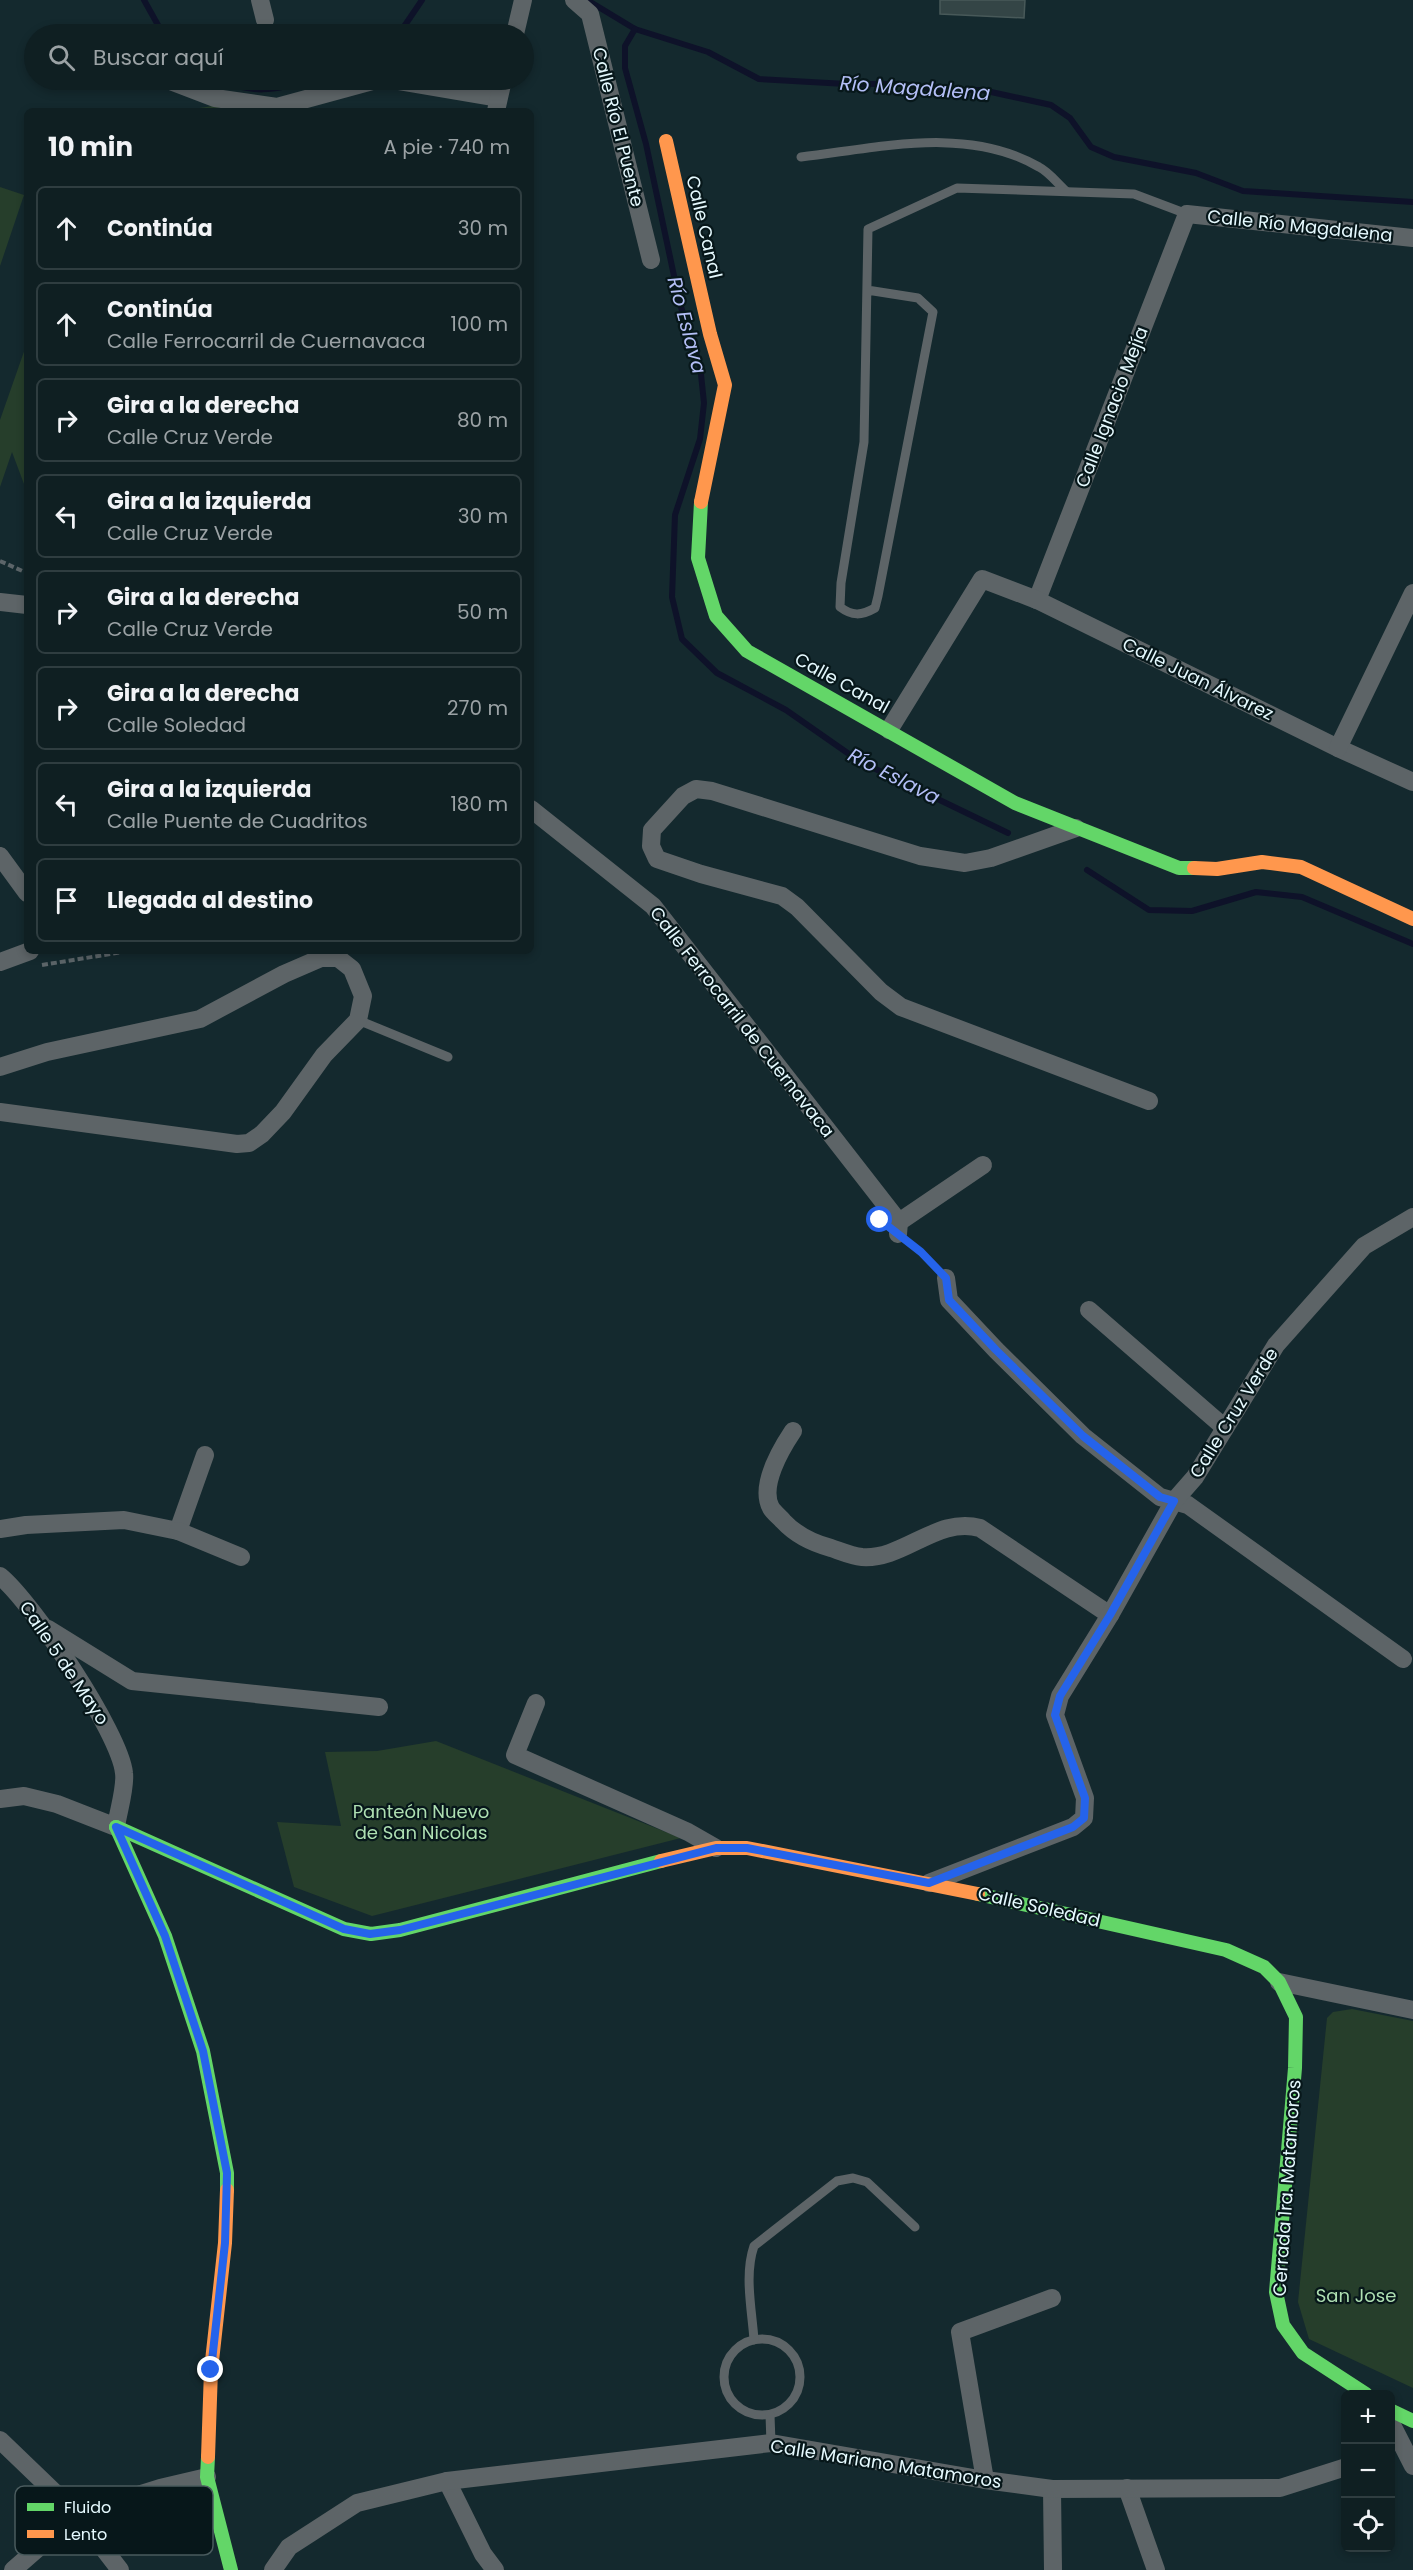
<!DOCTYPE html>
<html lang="es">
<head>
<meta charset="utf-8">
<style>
  :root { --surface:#0f1f22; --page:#1d2c2f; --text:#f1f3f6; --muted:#9ba2a5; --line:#2f3d40 }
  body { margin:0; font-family:Poppins,sans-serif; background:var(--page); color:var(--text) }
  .controls { position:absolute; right:18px; bottom:18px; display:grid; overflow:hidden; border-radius:9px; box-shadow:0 3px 9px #0003 }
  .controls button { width:54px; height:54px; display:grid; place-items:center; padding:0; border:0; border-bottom:2px solid var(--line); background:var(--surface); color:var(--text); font:30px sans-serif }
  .stop { position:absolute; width:18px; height:18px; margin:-14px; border:4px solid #2563eb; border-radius:50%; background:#fff }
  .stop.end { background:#2563eb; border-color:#fff; box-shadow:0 2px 6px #0008 }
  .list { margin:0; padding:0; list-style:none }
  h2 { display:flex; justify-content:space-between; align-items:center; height:78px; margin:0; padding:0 24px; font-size:26px }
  h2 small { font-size:20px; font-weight:400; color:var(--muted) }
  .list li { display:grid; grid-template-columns:39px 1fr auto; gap:18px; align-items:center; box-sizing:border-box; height:84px; margin:0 12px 12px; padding:0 12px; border:2px solid var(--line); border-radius:9px }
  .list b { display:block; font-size:22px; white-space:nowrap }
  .list p { margin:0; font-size:20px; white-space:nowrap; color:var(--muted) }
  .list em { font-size:20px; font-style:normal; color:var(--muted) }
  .icon { flex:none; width:33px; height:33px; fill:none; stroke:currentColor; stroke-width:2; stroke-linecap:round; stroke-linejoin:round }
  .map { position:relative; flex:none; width:1413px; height:2570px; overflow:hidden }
  .search { position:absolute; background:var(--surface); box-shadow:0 3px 9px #0003; left:24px; top:24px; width:510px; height:66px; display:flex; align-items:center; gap:15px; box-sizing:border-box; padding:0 21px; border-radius:33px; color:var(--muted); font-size:22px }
  .panel { position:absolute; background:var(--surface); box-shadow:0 3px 9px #0003; left:24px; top:108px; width:510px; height:846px; border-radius:9px }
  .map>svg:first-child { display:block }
</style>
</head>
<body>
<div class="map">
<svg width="1413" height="2570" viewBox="0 0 1413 2570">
  <rect width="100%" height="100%" fill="#14292e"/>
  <!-- green -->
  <g fill="#263e2b">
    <polygon points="213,106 237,111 178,111"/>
    <polygon points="0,187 24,195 0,266"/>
    <polygon points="27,343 27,492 12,452 0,487 0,420"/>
    <polygon points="436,1741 681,1838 372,1916 294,1887 277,1822 341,1826 325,1752 377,1751"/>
    <polygon points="1352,2009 1413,2021 1413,2388 1309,2339 1298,2302 1327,2018 1333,2012"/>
  </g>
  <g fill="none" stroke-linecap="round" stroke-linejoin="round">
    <!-- stream -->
    <g stroke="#0e1229" stroke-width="6">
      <polyline points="144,0 163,34"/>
      <polyline points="587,0 635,29 708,52 759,79 846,84 901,84 938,90 982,90 1051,105 1070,118 1091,147 1114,157 1196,173 1243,191 1413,202"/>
      <polyline points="635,29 625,46 625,68 646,144 680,304 700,365 704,403 700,439 675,515 672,597 682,639 717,673 786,710 859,761 1008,833"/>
      <polyline points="399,34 422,0"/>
      <path d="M215,80C257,94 269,91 311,80"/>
      <polyline points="1087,870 1149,910 1192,911 1256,892 1302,897 1413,944"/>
    </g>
  </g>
  <!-- building -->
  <polygon fill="#344546" stroke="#485959" stroke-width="1.5" points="940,0 1025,0 1024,18 940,14"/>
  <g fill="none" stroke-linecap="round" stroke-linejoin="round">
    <!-- path -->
    <g stroke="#5c6569" stroke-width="4" stroke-dasharray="6 3" stroke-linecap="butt">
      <polyline points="0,561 27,573"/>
      <polyline points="42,965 129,951"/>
      <polyline points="912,1245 934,1266"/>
    </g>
    <!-- lane -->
    <g stroke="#5d6467" stroke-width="9">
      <path d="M801,157C878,148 967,125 1039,167C1049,172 1057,183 1066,191"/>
      <path d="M867,290L918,298L933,312L878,596L875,608C861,616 852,616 840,607L841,583L864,442L868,229L957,188L1134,194L1187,214"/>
      <polyline points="358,1020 448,1057"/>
      <circle cx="762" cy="2377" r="38"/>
      <path d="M754,2340C752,2310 744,2275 754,2246L837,2181L853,2178L867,2182L915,2227"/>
      <polyline points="770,2415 771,2443"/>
    </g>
    <!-- street -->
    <g stroke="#5d6467" stroke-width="18">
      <polyline points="260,0 265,20"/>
      <polyline points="574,0 590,14 651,260"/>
      <polyline points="515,34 523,0"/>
      <polyline points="168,80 215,98 277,107 376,80"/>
      <polyline points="392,80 498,98"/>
      <polyline points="496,111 503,80"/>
      <polyline points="1037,600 1187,214 1413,238"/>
      <polyline points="0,602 27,605"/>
      <polyline points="889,730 982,579 1037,600 1338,748 1413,782"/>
      <polyline points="1338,748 1413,593"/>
      <polyline points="531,809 653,906 899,1222 898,1234"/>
      <polyline points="1076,828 991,858 965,863 920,856 712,791 696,789 683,796 652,830 651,846 657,859 701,874 782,896 797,907 881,992 901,1007 1149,1101"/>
      <polyline points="0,856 27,893"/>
      <polyline points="0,962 30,951"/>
      <polyline points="0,1067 47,1052 200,1019 284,974 321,958 338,958 352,969 363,996 358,1020 324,1055 283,1112 262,1134 249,1143 237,1144 0,1112"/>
      <polyline points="899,1222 983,1165"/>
      <polyline points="946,1278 949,1300 996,1350 1083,1436 1160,1497 1188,1505 1403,1659"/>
      <polyline points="1089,1310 1225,1428"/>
      <path d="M793,1431C781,1449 759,1486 771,1508C774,1513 780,1517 783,1521C796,1535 812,1543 831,1548C840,1551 852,1556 862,1557C904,1560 937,1516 980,1528L1110,1615"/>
      <polyline points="0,1529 26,1525 124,1520 178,1531 205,1455"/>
      <polyline points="178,1531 241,1557"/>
      <path d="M0,1576C32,1602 120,1733 124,1773C126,1787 118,1812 116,1827L57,1804L24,1796L0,1799"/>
      <polyline points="48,1629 132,1681 379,1707"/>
      <polyline points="536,1703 515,1755 688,1832 716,1848"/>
      <polyline points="929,1883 1073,1827 1084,1818 1085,1798 1055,1715 1060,1696 1110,1615 1174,1501 1195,1477 1276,1345 1364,1246 1413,1217"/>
      <polyline points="1279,1982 1413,2010"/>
      <polyline points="1390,2421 1413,2466"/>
      <polyline points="0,2440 77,2514 120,2570"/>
      <polyline points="985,2480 960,2332 1052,2298"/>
      <polyline points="447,2481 483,2554 495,2570"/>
      <polyline points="1127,2488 1156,2570"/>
      <polyline points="1052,2489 1053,2570"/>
      <polyline points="13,2570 77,2514 160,2488 207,2477"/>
      <polyline points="273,2570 289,2547 357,2503 447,2481 771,2443 985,2480 1052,2489 1280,2488 1346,2467"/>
    </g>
    <!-- fast -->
    <g stroke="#63d668" stroke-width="14">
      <polyline points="701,502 698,558 716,616 747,651 1015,803 1179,868 1194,868"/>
      <polyline points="116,1827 344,1929 371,1934 400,1930 661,1861"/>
      <polyline points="116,1827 165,1936 203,2051 227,2173 227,2190"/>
      <polyline points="978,1894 1226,1950 1264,1967 1279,1982 1296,2017 1295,2068 1276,2292 1283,2325 1303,2353 1366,2394"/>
      <polyline points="1390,2410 1413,2421"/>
      <polyline points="208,2457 207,2477 231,2570"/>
    </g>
    <!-- slow -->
    <g stroke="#ff974d" stroke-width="14">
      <polyline points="666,141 710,334 725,385 701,502"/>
      <polyline points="1194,868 1217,869 1262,862 1301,867 1413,919"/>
      <polyline points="661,1861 716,1848 747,1848 978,1894"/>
      <polyline points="208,2457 211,2370 225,2243 227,2190"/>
    </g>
  </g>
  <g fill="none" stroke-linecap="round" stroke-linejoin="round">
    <!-- route -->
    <polyline stroke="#2563eb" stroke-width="8" points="211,2370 225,2243 227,2173 203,2051 165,1936 116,1827 344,1929 370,1934 400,1930 716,1848 747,1848 929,1883 1073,1827 1084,1818 1085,1798 1055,1715 1060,1696 1110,1615 1174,1501 1160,1497 1083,1436 996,1350 949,1300 946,1278 921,1252 880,1220"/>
  </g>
  <g text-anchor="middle" stroke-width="4.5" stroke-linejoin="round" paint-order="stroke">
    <!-- street labels -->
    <g font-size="18" fill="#e5f9fe" stroke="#07171a">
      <text transform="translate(618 127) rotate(76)" y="6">Calle Río El Puente</text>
      <text transform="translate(1300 226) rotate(6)" y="6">Calle Río Magdalena</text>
      <text transform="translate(704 227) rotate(77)" y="6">Calle Canal</text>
      <text transform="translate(1112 407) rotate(-69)" y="6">Calle Ignacio Mejía</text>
      <text transform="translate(1198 679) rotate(26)" y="6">Calle Juan Álvarez</text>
      <text transform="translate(842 683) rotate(29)" y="6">Calle Canal</text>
      <text transform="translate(742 1022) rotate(52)" y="6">Calle Ferrocarril de Cuernavaca</text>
      <text transform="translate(1234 1413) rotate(-58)" y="6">Calle Cruz Verde</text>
      <text transform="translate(64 1663) rotate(56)" y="6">Calle 5 de Mayo</text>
      <text transform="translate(1039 1907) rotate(13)" y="6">Calle Soledad</text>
      <text transform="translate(1287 2188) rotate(-86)" y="6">Cerrada 1ra. Matamoros</text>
      <text transform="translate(886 2464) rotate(9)" y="6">Calle Mariano Matamoros</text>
    </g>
    <!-- park labels -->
    <g font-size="18" fill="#aedfb2" stroke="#07171a">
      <text x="421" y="1818">Panteón Nuevo<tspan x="421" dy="21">de San Nicolas</tspan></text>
      <text x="1356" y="2302">San Jose</text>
    </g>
    <!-- water labels -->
    <g font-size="20" font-style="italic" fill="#b4bff7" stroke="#07171a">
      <text transform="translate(915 88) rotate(4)" y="7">Río Magdalena</text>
      <text transform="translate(687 325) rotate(75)" y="7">Río Eslava</text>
      <text transform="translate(894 776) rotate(27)" y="7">Río Eslava</text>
    </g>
  </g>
  <!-- legend -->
  <rect x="15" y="2486" width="198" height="69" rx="9" fill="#07171a" stroke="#4a5b5e" stroke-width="1.5"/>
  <rect x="27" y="2503" width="27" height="8" fill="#63d668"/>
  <rect x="27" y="2530" width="27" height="8" fill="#ff974d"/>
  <g font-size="16" fill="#e5f9fe">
    <text x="64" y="2513">Fluido</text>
    <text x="64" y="2540">Lento</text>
  </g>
</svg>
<div class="controls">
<button>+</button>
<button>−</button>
<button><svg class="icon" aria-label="locate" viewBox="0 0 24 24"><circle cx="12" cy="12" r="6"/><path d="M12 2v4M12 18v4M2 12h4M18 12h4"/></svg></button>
</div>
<div class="stop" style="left:880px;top:1220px"></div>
<div class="stop end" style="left:211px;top:2370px"></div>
<div class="search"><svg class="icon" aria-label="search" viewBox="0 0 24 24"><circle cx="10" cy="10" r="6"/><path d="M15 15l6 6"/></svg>Buscar aquí</div>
<section class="panel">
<h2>10 min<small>A pie · 740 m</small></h2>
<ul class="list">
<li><svg class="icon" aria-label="ahead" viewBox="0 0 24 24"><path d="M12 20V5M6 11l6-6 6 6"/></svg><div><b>Continúa</b></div><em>30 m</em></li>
<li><svg class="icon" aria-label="ahead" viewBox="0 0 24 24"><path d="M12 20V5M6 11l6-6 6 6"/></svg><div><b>Continúa</b><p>Calle Ferrocarril de Cuernavaca</p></div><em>100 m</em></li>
<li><svg class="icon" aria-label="right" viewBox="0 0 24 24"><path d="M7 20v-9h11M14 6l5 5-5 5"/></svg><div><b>Gira a la derecha</b><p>Calle Cruz Verde</p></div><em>80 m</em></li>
<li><svg class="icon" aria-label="left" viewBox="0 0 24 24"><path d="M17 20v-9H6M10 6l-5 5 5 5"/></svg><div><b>Gira a la izquierda</b><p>Calle Cruz Verde</p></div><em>30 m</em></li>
<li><svg class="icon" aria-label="right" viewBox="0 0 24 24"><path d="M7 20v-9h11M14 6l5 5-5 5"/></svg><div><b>Gira a la derecha</b><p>Calle Cruz Verde</p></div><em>50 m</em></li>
<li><svg class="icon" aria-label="right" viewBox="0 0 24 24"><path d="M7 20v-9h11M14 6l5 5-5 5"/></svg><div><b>Gira a la derecha</b><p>Calle Soledad</p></div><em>270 m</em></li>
<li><svg class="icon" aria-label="left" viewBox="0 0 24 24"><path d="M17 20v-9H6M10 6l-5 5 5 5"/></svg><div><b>Gira a la izquierda</b><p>Calle Puente de Cuadritos</p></div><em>180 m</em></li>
<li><svg class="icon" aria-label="arrive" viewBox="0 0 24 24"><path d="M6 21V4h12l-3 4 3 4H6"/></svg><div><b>Llegada al destino</b></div></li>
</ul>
</section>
</div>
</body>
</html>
